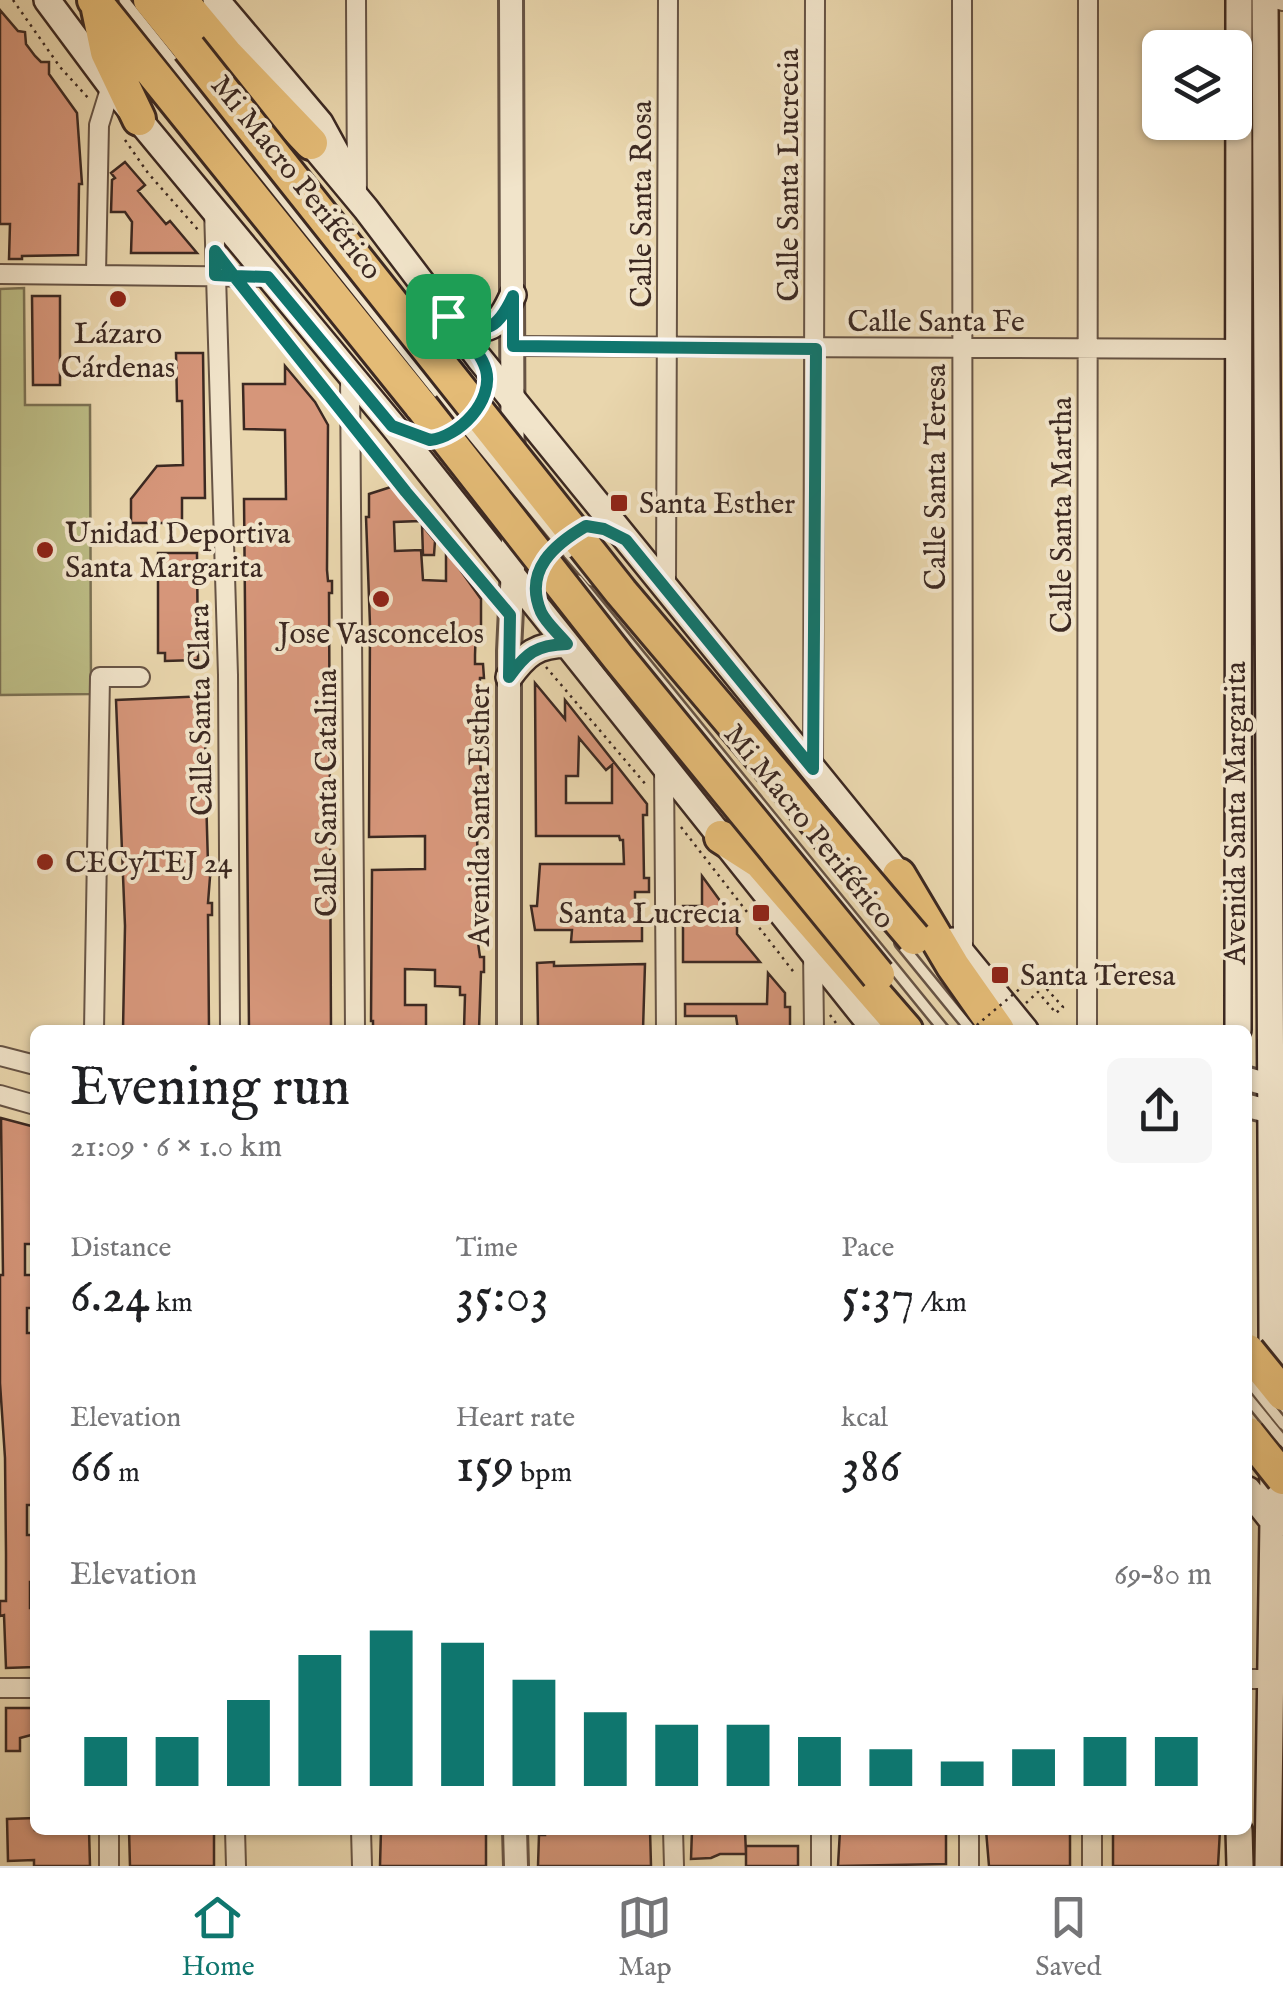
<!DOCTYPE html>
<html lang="en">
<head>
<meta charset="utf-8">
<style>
  :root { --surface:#fff; --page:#f6f6f6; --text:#202124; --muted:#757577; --line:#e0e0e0; --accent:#0f766e }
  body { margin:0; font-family:"IM FELL English",serif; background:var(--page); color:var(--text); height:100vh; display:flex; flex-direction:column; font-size:38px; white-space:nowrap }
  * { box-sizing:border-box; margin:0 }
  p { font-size:32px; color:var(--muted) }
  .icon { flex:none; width:55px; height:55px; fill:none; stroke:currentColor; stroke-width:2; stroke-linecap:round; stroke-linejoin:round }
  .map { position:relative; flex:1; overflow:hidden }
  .sheet { position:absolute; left:30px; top:1025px; width:1222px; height:810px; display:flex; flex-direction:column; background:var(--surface); border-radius:15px; box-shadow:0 2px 8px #0004 }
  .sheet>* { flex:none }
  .tools { position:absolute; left:1142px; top:30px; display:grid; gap:20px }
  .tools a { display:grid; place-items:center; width:110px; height:110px; border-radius:15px; background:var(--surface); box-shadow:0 2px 8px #0004; font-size:50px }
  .pin { position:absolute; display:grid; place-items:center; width:85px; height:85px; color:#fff; margin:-42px; border-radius:20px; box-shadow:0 5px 15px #0006 }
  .round { display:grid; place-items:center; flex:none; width:105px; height:105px; border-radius:15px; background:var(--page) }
  .overview { display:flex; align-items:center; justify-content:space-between; height:170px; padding:0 40px }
  h1 { font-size:55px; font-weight:600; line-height:75px }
  .metrics { display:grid; grid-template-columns:repeat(3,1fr); gap:15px; height:170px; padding:10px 40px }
  .metrics div { display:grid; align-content:center }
  .metrics b { font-size:50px; font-weight:600 }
  .metrics small { font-size:28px; font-weight:400 }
  .metrics p { font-size:28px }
  .chart { height:280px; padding:20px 40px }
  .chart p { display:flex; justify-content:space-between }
  .chart svg { width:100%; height:180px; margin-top:10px; stroke:var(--accent); stroke-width:6 }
  .menu { display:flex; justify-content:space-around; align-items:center; height:140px; border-top:2px solid var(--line); background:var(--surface); font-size:28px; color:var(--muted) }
  .menu a { display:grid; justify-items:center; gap:5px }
  .menu .current { color:var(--accent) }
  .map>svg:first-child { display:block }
</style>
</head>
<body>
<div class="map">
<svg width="1283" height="1866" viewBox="0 0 1283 1866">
  <rect width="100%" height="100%" fill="#e9d6ad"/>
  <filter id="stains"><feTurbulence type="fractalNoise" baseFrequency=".002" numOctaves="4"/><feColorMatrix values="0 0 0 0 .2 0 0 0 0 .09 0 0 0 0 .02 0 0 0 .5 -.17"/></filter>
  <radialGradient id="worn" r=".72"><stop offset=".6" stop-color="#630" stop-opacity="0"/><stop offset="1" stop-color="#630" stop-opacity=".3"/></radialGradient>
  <!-- green -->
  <path fill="#bcbc85" stroke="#7c7254" stroke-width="2.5" d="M 24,288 L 25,405 L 90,405 L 91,694 L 0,695 L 0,289 Z"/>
  <!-- building -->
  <path fill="#d6967a" stroke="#3c2922" stroke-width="2.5" fill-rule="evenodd" d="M 0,10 L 18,31 L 25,32 L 26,44 L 35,56 L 41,62 L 49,62 L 49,74 L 77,113 L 82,184 L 79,184 L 78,255 L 22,256 L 22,259 L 9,259 L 10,224 L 0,224 Z
    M 125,162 L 145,185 L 138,191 L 166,224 L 170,221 L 197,253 L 131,253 L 132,222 L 125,212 L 111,212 L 112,180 L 115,178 L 111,173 Z
    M 32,296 L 60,296 L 60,385 L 33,385 Z
    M 176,353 L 203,353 L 205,498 L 182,498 L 182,523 L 131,523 L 131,499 L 157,466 L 183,465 L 182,401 L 177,401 Z
    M 285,366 L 315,402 L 328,425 L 327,570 L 328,581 L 332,581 L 332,593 L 329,593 L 331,1030 L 249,1030 L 244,499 L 286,499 L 285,430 L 244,429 L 243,384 L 285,384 Z
    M 394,486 L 419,521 L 394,522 L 395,551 L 421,550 L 423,580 L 446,581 L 446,550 L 481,599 L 481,627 L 476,627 L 475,655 L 475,664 L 483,664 L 484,678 L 480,678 L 478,721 L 483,812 L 477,812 L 478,943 L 480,957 L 484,957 L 484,972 L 481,972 L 479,1030 L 464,1030 L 465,995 L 460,995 L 460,987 L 435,986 L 435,970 L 405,969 L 405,1005 L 426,1005 L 426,1030 L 373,1030 L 373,1021 L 371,1021 L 372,870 L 425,869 L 425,836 L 369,837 L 370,625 L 366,517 L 369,517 L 369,494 Z
    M 422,525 L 435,541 L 434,555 L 423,555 Z
    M 158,553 L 197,553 L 198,660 L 165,661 L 165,653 L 158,653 Z
    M 535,683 L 565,719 L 565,700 L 647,804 L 647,815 L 643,815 L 644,878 L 649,878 L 649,892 L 635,892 L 635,921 L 642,921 L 642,941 L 571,942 L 572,930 L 535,930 L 531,906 L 537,906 L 540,864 L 624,864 L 623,840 L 620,840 L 619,836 L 536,836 ZM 579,738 L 606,770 L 612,765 L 612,803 L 566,803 L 566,776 L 578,776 Z
    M 207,696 L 205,760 L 208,864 L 211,864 L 208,903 L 212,903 L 212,915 L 208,915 L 209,1030 L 123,1030 L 125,926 L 116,700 Z
    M 702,876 L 737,924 L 737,934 L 760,962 L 683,962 L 683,906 L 702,906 Z
    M 554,962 L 554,966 L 645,964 L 643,1030 L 538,1030 L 537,963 Z
    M 768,973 L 785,993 L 785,1007 L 790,1007 L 790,1029 L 738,1030 L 736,1016 L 685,1016 L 685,1004 L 767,1004 Z
    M 1,1118 L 35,1127 L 35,1244 L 25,1244 L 25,1275 L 35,1275 L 35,1308 L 27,1308 L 27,1333 L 35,1333 L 35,1485 L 32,1485 L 33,1505 L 27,1505 L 27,1535 L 34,1535 L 35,1578 L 35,1582 L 30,1582 L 30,1608 L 35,1608 L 35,1667 L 6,1668 L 4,1615 L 0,1616 L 0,1601 L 6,1601 L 6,1554 L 5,1458 L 0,1383 L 0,1275 L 3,1275 Z
    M 6,1708 L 35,1708 L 35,1734 L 20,1738 L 20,1751 L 6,1751 Z
    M 35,1818 L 35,1830 L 89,1830 L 90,1866 L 34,1866 L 34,1860 L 8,1861 L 7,1819 Z
    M 129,1830 L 214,1830 L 214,1866 L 130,1866 Z
    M 381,1830 L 486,1830 L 486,1866 L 380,1866 Z
    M 545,1830 L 650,1830 L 651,1866 L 538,1866 L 539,1835 L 545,1835 Z
    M 692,1830 L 745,1830 L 746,1854 L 720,1854 L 711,1858 L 691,1859 Z
    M 946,1830 L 946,1864 L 838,1866 L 840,1830 Z
    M 986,1830 L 1070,1830 L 1070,1866 L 989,1866 Z
    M 1113,1830 L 1220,1830 L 1218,1866 L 1113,1866 Z
    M 746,1846 L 798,1846 L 798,1866 L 746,1866 Z"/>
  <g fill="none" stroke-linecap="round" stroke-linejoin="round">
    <!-- service casing -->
    <g stroke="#675445" stroke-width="14">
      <path id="service" d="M 124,0 L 461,422
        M 568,553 L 592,581
        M 578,580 L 944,1030
        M 900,943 L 971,1030"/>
    </g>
    <!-- minor casing -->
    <g stroke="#675445" stroke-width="22">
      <path id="minor" d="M 356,0 L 357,197
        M 962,0 L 963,954
        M 1279,0 L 1283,1
        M 214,209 L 228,675 L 230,1030
        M 96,273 L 99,125 L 111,86
        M 0,274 L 269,277
        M 513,346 L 1239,349
        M 350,375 L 355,1030
        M 666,588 L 668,0
        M 664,766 L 666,1030
        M 813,769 L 815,0
        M 813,952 L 814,1030
        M 94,1030 L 100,677 L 140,677
        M 1087,1030 L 1088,0
        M 0,1056 L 35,1065
        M 0,1095 L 35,1105
        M 1248,1679 L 1270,1679
        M 0,1688 L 35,1688
        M 109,1830 L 109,1866
        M 235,1830 L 236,1866
        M 361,1830 L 362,1866
        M 673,1830 L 674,1866
        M 821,1830 L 821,1866
        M 969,1830 L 969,1866
        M 1092,1830 L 1092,1866"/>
    </g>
    <!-- tertiary casing -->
    <g stroke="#675445" stroke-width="28">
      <path id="tertiary" d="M 509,1030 L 509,651 L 513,567 L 511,0
        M 1248,1079 L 1283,1089
        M 1248,1106 L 1283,1115
        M 515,1830 L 516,1866"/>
    </g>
    <!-- secondary casing -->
    <g stroke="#3c2922" stroke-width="30">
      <path id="secondary" d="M 47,0 L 111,86 L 393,426 L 875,1030
        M 216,0 L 320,123 L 343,165
        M 1265,0 L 1273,1519 L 1268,1866
        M 311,143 L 366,209 L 479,358 L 909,887
        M 449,317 C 485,335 496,333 513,295
        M 509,677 C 526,654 536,645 567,644
        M 952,941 L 1025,1030
        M 1238,1030 L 1239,0
        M 1248,1490 L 1276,1525
        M 1239,1830 L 1240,1866"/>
    </g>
    <!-- motorway casing -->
    <g stroke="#3c2922" stroke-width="38">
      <path id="motorway" d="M 94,0 L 422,407
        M 150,0 L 189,48
        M 181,0 L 226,54 L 311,143
        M 98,9 L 107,52 L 139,119
        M 721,837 L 760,862 L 906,1030
        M 899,875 L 953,966 L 998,1030"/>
    </g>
    <!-- path -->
    <path stroke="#3c2922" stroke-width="2.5" stroke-dasharray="2.5 5" stroke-linecap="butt" d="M 13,0 L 60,67 L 90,100
      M 125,140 L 148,173 L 199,231
      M 250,296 L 333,398
      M 369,444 L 493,597
      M 546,667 L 647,786
      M 681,827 L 796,975
      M 1026,1003 L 1038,992 L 1056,1013 L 1063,1007 L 1035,976
      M 830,1015 L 841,1030
      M 1249,1189 L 1250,1266"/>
    <!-- service -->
    <use href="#service" stroke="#f1e4ca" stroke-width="9"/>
    <!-- minor -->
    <use href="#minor" stroke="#f1e4ca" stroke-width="18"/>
    <!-- tertiary -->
    <use href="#tertiary" stroke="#f1e4ca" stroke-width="22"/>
    <!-- secondary -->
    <use href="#secondary" stroke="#f1e4ca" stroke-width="25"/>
    <!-- motorway -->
    <use href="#motorway" stroke="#e4bb76" stroke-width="32"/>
    <!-- service-bridge casing -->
    <g stroke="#675445" stroke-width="14" stroke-linecap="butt">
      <path id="service-bridge" d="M 461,422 L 568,553
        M 1248,1380 L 1283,1424
        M 1248,1398 L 1283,1441"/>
    </g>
    <!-- motorway-bridge casing -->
    <g stroke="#3c2922" stroke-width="38" stroke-linecap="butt">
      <path id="motorway-bridge" d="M 189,48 L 621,592 L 914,938
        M 422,407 L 618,657 L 878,975
        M 1248,1351 L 1283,1394
        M 1248,1434 L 1283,1478"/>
    </g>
    <!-- path-bridge -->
    <path stroke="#3c2922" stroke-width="2.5" stroke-dasharray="2.5 5" stroke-linecap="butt" d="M 971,1030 L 1035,976"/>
    <!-- service-bridge -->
    <use href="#service-bridge" stroke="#f1e4ca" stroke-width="9"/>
    <!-- motorway-bridge -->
    <use href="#motorway-bridge" stroke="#e4bb76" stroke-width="32"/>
  </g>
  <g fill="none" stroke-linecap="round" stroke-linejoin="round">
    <!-- route casing -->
    <g stroke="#fff" stroke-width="20">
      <path id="route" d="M 448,316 C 459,331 481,351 486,370 C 494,401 459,437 430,440 L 392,426 L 268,277 L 234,276 L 215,251 L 215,275 L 234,276 L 406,492 L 510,615 L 509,677 C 526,653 536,645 567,644 C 559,634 546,623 541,612 C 523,570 555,544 586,526 L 604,529 L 626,540 L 813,769 L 816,349 L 513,346 L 513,296 C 495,334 484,335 448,316"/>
    </g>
    <!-- route -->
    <use href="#route" stroke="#0f766e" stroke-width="12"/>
  </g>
  <!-- markers -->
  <g fill="#8f2418" stroke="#f1e4ca" stroke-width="4">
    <circle cx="118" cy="299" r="10"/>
    <rect x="609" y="493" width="20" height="20" rx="5"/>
    <circle cx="45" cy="550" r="10"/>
    <circle cx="381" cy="599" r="10"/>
    <circle cx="45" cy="862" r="10"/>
    <rect x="751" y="903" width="20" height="20" rx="5"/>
    <rect x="990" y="965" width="20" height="20" rx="5"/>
  </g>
  <g text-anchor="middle" stroke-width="8" stroke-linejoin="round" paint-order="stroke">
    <!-- street labels -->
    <g font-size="30" fill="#3c2922" stroke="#f1e4ca">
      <text transform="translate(788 175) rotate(-90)" y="10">Calle Santa Lucrecia</text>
      <text transform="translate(297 177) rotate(51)" y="10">Mi Macro Periférico</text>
      <text transform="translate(641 204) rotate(-90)" y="10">Calle Santa Rosa</text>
      <text x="936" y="331">Calle Santa Fe</text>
      <text transform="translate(935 477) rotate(-90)" y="10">Calle Santa Teresa</text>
      <text transform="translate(1061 515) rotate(-90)" y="10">Calle Santa Martha</text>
      <text transform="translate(200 710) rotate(-91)" y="10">Calle Santa Clara</text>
      <text transform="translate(326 793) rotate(-90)" y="10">Calle Santa Catalina</text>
      <text transform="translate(1235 813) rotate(-90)" y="10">Avenida Santa Margarita</text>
      <text transform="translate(479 815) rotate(-90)" y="10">Avenida Santa Esther</text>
      <text transform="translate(810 826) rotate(51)" y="10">Mi Macro Periférico</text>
    </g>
    <!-- poi labels -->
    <g font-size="30" fill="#3c2922" stroke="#f1e4ca" text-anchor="start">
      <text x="118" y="343" text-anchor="middle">Lázaro<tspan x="118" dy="34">Cárdenas</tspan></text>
      <text x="639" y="513">Santa Esther</text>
      <text x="65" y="543">Unidad Deportiva<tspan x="65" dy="34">Santa Margarita</tspan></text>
      <text x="381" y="643" text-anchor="middle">Jose Vasconcelos</text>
      <text x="65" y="872">CECyTEJ 24</text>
      <text x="741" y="923" text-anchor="end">Santa Lucrecia</text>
      <text x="1020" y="985">Santa Teresa</text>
    </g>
  </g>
  <rect width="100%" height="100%" filter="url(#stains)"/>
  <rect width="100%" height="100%" fill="url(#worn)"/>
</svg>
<div class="tools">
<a><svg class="icon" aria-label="layers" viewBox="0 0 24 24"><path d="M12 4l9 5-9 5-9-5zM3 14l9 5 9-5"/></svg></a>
</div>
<div class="pin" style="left:448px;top:316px;background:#1e9e55"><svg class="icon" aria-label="arrive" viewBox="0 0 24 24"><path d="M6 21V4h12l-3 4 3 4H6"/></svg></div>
<section class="sheet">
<div class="overview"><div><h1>Evening run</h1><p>21:09 · 6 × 1.0 km</p></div><a class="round"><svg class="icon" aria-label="share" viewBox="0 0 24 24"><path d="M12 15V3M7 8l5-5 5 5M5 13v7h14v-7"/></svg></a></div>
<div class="metrics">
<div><p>Distance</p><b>6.24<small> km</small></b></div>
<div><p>Time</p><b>35:03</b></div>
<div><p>Pace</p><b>5:37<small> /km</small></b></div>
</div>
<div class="metrics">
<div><p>Elevation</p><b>66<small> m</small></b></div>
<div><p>Heart rate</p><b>159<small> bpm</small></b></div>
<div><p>kcal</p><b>386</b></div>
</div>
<div class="chart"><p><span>Elevation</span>69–80 m</p>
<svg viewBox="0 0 160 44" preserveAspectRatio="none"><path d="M5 44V32M15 44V32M25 44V23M35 44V12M45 44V6M55 44V9M65 44V18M75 44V26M85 44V29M95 44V29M105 44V32M115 44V35M125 44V38M135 44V35M145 44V32M155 44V32"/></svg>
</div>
</section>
</div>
<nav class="menu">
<a class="current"><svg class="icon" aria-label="home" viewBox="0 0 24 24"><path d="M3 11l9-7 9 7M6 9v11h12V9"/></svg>Home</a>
<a><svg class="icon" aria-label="map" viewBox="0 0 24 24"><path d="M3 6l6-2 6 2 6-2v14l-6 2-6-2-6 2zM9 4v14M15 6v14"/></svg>Map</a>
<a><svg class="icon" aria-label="saved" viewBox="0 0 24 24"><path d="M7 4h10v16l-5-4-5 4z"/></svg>Saved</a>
</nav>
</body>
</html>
